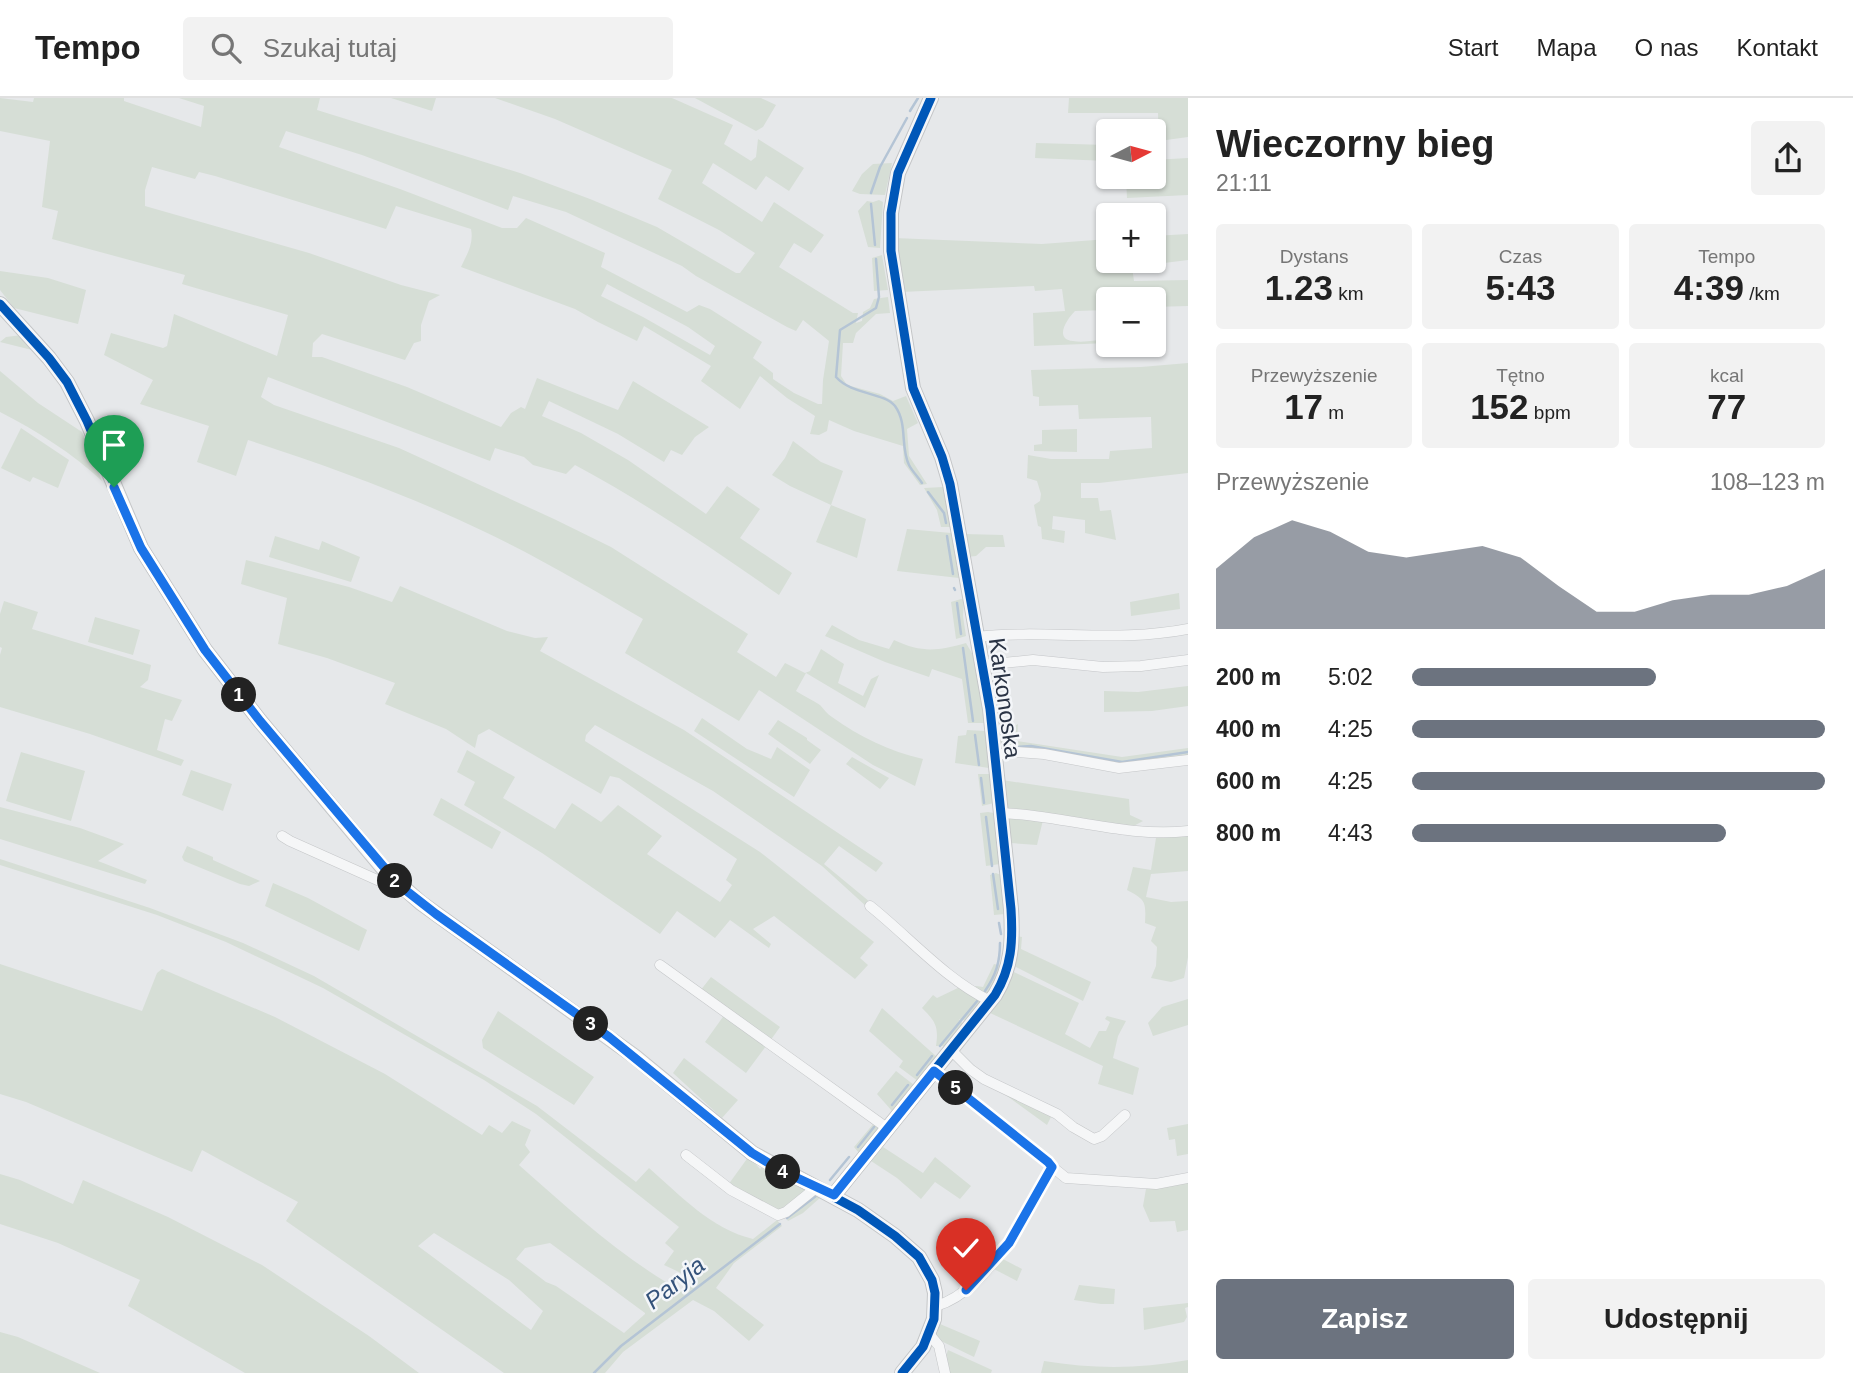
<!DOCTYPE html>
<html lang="pl">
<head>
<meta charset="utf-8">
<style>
  :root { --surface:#fff; --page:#f2f2f2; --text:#222; --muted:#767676; --line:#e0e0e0; --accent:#6c737f }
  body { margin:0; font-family:Arial,sans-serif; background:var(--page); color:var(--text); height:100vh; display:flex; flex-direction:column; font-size:26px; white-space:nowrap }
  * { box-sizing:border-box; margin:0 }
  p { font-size:23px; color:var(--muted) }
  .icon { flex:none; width:38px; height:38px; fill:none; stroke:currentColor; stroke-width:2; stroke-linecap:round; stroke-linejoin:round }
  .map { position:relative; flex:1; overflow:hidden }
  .sheet { display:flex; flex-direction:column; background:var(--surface); width:665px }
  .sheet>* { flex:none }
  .needle { width:46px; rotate:84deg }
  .controls { position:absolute; left:1096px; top:21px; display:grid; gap:14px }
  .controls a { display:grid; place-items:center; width:70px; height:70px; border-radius:7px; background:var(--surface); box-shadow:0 2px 5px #0004; font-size:35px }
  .pin { position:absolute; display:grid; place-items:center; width:60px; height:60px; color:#fff; margin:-72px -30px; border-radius:50% 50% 50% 0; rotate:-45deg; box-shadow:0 0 7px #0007 }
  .pin .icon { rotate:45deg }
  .km { position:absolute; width:35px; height:35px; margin:-18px; border-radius:50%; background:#222; color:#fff; font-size:19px; line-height:35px; text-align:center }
  .round { display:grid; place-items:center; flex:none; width:74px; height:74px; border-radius:7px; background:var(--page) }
  .headline { display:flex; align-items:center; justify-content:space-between; height:119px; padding:0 28px }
  h1 { font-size:38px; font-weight:700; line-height:52px }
  .metrics { display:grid; grid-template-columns:repeat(3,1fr); gap:10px; height:119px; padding:7px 28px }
  .metrics div { display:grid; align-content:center; border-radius:7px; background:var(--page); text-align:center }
  .metrics b { font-size:35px; font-weight:700 }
  .metrics small { font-size:19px; font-weight:400 }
  .metrics p { font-size:19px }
  .chart { height:196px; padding:14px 28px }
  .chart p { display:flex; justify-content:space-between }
  .chart svg { width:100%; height:126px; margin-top:7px; fill:var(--accent); opacity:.7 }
  .cta { display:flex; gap:14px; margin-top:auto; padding:14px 28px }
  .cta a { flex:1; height:80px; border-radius:7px; background:var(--accent); color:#fff; font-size:28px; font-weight:700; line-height:80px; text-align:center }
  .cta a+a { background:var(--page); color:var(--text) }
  ul { padding:0 28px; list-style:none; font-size:23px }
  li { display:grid; grid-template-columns:112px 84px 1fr; align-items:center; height:52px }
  li i { height:18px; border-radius:9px; background:var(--accent) }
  header { display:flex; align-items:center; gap:42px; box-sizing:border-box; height:98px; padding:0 35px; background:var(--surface); border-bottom:2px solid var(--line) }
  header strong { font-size:33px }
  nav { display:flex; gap:38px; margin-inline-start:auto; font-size:24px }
  .search { width:490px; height:63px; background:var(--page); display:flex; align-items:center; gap:18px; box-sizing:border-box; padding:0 24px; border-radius:7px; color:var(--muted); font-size:26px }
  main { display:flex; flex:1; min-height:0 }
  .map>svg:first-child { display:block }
</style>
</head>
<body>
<header>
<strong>Tempo</strong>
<div class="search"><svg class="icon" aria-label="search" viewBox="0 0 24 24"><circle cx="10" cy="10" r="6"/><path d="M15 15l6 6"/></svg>Szukaj tutaj</div>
<nav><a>Start</a><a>Mapa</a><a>O nas</a><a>Kontakt</a></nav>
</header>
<main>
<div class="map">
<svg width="1188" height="1275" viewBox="0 0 1188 1275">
  <rect width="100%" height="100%" fill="#e6e8ea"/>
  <!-- green -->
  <path fill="#d6ded6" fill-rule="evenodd" d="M 0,0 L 33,4 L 34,0 L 124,0 L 124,3 L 201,29 L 204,8 L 179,0 L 320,0 L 317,12 L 520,75 L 590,101 L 657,129 L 736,175 L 740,175 L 755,155 L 719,132 L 658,101 L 672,72 L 555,21 L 495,0 L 672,0 L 733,27 L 724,46 L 751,63 L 756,59 L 758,41 L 804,70 L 789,93 L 766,78 L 756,92 L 713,65 L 702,85 L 762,124 L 774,104 L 824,137 L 811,155 L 794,145 L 779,169 L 853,215 L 858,215 L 856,225 L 862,223 L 863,214 L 870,210 L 874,201 L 888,199 L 890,215 L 876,216 L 856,235 L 853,245 L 843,245 L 841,278 L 847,287 L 880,296 L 893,303 L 906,298 L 918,325 L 907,331 L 909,358 L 927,386 L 920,387 L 904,365 L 903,348 L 854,333 L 829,322 L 827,333 L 819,337 L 810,336 L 815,318 L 787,300 L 760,278 L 740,311 L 701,283 L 711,268 L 644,228 L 637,243 L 598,224 L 575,211 L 461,169 C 467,156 474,146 471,131 L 396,108 L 386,131 L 215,78 L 199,74 L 195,81 L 152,69 L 145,92 L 145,108 L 309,155 L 401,187 L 440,197 L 429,203 L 421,227 L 421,243 L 414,245 L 405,262 L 322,236 L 313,245 L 312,259 L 322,259 L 407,289 L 501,329 L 511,315 L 521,309 L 525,311 L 537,280 L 618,312 L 633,283 L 709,329 L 695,339 L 682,357 L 671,352 L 664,364 L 618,336 L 549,303 L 542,318 L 581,335 L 628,362 L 706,416 L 727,388 L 760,411 L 740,440 L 792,475 L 779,497 C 713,451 646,405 575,367 L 566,376 L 533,367 L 524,359 L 495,350 L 490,363 L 268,279 L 261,299 L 274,307 L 399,350 L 554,421 L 611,449 L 748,536 L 737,554 L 776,579 L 785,565 L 805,575 L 810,573 L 821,551 L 844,566 L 838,585 L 863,598 L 871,581 L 879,577 L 865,610 L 806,575 L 796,593 C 803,598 813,602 820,607 C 824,611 827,616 832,619 C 860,639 889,653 923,661 L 915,688 L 873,667 L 759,592 L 739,623 L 625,555 L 643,521 C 590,490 538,459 483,433 C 408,397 328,368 248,342 L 236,378 L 197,364 L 209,328 L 140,306 L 153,282 L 104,257 L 111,235 L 163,250 L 167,248 L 174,216 L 277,258 L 288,217 L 182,186 L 185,177 L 52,141 L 58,113 L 42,109 L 50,43 L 0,33 ZM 286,33 L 362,57 L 508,112 L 513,98 L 566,114 L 682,168 L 696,178 L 787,229 L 796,233 L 803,222 L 829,243 L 823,282 L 822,306 L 818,306 L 794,295 L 773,281 L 773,275 L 753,260 L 762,244 L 710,211 L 699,207 L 687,214 L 601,169 L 605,155 L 526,120 L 517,130 L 502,130 L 400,91 L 279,49 ZM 607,186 L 688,229 L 715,248 L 710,257 L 643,219 L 601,198 Z
    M 391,0 L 436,0 L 432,13 Z
    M 695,0 L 761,0 L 776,7 L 763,29 L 756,33 Z
    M 1069,0 L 1188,0 L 1188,39 L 1159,43 L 1158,15 L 1068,15 Z
    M 1036,45 L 1108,47 L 1108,63 L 1035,60 Z
    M 1188,60 L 1188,97 L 1127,100 L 1126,79 L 1153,79 L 1153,62 Z
    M 892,65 L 885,97 L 860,96 L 852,93 L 862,76 L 873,66 Z
    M 879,102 L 883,104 L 880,150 L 868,149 L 858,113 L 867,103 L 873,104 Z
    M 1188,136 L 1188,162 L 1132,169 L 1134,183 L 1188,182 L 1188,208 L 1153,209 L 1153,201 L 1108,201 L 1108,212 L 1075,213 C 1068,220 1053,241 1073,243 C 1083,245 1097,242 1108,241 L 1108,245 L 1034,248 L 1033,215 L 1065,213 L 1062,191 L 1035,193 L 1034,188 L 901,194 L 894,140 L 1042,146 L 1108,141 L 1108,163 L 1153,163 L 1153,138 Z
    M 882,157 L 888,192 L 874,193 L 872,160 Z
    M 0,173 L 48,180 L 86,192 L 78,226 L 14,210 L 0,192 Z
    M 22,237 L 34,249 L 32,252 L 0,244 L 6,239 Z
    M 1188,265 L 1188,375 L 1099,385 L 1081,385 L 1081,400 L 1098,400 L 1100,413 L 1111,412 L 1116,442 L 1085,435 L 1085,422 L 1053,418 L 1052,431 L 1065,433 L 1064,445 L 1042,441 L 1041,429 L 1038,428 L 1034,407 L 1040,403 L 1041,396 L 1037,383 L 1027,380 L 1028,357 L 1051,361 L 1109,361 L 1110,353 L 1152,350 L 1151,319 L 1079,321 L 1078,307 L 1039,308 L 1039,299 L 1033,298 L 1031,272 L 1141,269 Z
    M 0,273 L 38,305 L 82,334 L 102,383 C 72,355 37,333 0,314 Z
    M 21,330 L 69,362 L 58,390 L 33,379 L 30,384 L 1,370 Z
    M 1077,331 L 1077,354 L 1034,353 L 1034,347 L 1042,346 L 1042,332 Z
    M 793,343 L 821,364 L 843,373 L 831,407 L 866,421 L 857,460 L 816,444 L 831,407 L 790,388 L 772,377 L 785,360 Z
    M 943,389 L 951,429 L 941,429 L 937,412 L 924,390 Z
    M 907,431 L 951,435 L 959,480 L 897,473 Z
    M 964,436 L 1003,437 L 1005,449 L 986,449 L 976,458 L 967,459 Z
    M 275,438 L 319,452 L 322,443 L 360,459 L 351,484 L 269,459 Z
    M 246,462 L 349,489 L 392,504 L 400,488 L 507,533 L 535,540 L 548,539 L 540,553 L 684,632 L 883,765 L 876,774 L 839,748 L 824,766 L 870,804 L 867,809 L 822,768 L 713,693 L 595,627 L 586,637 L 585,643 L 760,754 L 874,844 L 860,860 L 868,867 L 855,881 L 774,818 L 753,831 L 771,846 L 769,850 L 730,822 L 715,840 L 677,813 L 660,836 L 542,755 L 464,707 L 475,684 L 457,674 L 467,652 L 515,679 L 503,700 L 555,731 L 572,705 L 601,724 L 618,707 L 662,738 L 647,756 L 720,804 L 732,787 L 726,782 L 737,761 L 619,680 L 610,678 L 601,696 L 489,631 L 478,637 L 475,650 L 446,631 L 385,606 L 395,585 L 327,560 L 278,546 L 287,500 L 241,486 Z
    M 1179,495 L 1180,511 L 1131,518 L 1130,504 Z
    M 961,501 L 964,502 L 963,518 L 966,538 L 956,541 L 951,504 Z
    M 4,503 L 38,514 L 32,531 L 151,567 L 148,582 L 140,589 L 182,602 L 172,623 L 165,621 L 157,652 L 184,662 L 181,668 L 90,636 L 0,609 L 0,557 L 2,550 L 0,549 L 0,516 Z
    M 95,519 L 140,532 L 133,557 L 88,544 Z
    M 832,527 L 859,542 L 889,551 L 894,542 C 922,555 937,553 966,545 L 973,557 L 985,625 L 968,625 L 962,581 L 932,571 L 929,579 L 885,564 L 825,538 Z
    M 1188,588 L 1188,608 L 1152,613 L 1104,614 L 1104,593 L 1138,594 Z
    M 702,620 L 747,651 L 771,661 L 777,649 L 810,672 L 794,699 L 694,633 Z
    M 778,622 L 807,640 L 807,642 L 821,652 L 810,666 L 768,636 Z
    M 1018,626 L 1017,643 L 1122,659 L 1188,650 L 1188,659 L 1122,668 L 1002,653 L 997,639 Z
    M 967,632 L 985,633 L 989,670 L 955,665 L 958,638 L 966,637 Z
    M 21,654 L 85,673 L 71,723 L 6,703 Z
    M 852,659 L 889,680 L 880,691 L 846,666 Z
    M 191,672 L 232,686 L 223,713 L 182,697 Z
    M 978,676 L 990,676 L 994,705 L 982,708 Z
    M 1002,682 L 1129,701 L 1130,717 L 1143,723 L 1128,731 L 1005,712 Z
    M 441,700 L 501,734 L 492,751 L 433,717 Z
    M 0,709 L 80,730 L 124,746 L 98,763 L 147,782 L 145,786 L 0,741 Z
    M 988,714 L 994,715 L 1000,766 L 986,768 L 980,715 Z
    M 1009,718 L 1043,722 L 1037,747 L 1010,745 L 1006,722 Z
    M 1188,738 L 1188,773 L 1151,776 L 1146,799 L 1171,804 L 1188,803 L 1188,859 L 1184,880 L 1171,884 L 1151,880 L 1156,868 L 1157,849 L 1151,843 L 1156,829 L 1145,825 C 1146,804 1146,802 1127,792 L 1133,769 L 1151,772 L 1156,740 Z
    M 187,748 L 213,759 L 213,762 L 260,783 L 249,788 L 240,786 L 184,763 L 182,759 Z
    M 0,761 L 150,810 L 243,845 L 314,878 L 537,1008 L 636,1084 L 649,1070 C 680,1097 711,1131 753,1141 L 777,1122 L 782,1128 L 734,1165 L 716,1190 L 764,1227 L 749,1243 L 714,1213 L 693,1202 L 623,1254 L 605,1275 L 504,1275 L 286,1123 L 298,1104 L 202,1052 L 192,1074 L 26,1004 L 0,996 L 0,866 L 142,913 L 157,875 L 162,871 L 275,919 L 385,976 L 482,1037 L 489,1027 L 502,1035 L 512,1023 L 531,1032 L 525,1047 L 530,1054 L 519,1067 C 571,1113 621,1159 681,1193 L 697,1185 L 696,1182 L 664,1167 L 674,1153 L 665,1145 L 679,1129 L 536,1016 L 484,982 L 323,890 L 226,844 L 157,817 L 0,767 ZM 434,1135 L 509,1182 L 543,1213 L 531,1232 L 418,1148 ZM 550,1145 L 645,1215 L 645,1216 L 624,1235 L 556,1188 L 546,1184 L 516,1161 L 525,1150 Z
    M 996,775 L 1001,777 L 1005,816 L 994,817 L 990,777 Z
    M 273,785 L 308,800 L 367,832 L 359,853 L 265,808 Z
    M 1016,838 L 1022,839 L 1021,851 L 1091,884 L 1083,903 L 1014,868 Z
    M 994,866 L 1002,868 L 986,898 L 972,891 L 976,888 L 983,889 Z
    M 1014,874 L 1079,905 L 1065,936 L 1090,950 L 1099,933 L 1106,933 L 1110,924 L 1105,921 L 1107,918 L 1126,923 L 1118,938 L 1113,960 L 1139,970 L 1133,997 L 1098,986 L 1103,968 L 988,914 L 1001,899 Z
    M 711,879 L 780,929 L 770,943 L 700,893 Z
    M 962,888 L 983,902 L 967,923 L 959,921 L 963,926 L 946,948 L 936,948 C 939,928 935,923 922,910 L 933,897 L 937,900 Z
    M 1188,901 L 1188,927 L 1153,938 L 1148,925 L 1162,909 Z
    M 882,910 L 937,959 L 918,983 L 899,969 L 903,963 L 869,933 Z
    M 498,913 L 594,979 L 574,1007 L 483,950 L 482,942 Z
    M 725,916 L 766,948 L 746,975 L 705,944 Z
    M 684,960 L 738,1002 L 722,1020 L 673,975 Z
    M 896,973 L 914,987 L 892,1013 L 877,996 Z
    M 1003,995 L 1052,1017 L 1047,1027 Z
    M 874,1025 L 879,1030 L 859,1055 L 854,1049 Z
    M 1188,1026 L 1188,1056 L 1177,1058 L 1175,1041 L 1169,1042 L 1167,1030 Z
    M 883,1049 L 923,1075 L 935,1059 L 971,1088 L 960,1101 L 935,1084 L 921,1101 L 897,1080 L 871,1063 Z
    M 749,1058 L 760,1071 L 762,1069 L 806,1089 C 802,1099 787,1111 776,1114 L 728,1087 Z
    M 0,1076 L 20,1082 L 73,1106 L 83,1082 L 168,1119 L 262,1167 L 369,1238 L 419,1275 L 245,1275 L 128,1208 L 140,1182 L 58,1145 L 0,1126 Z
    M 1188,1083 L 1188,1132 L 1177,1134 L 1175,1123 L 1150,1124 L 1143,1108 L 1146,1091 Z
    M 815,1095 L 821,1099 L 803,1115 L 788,1123 L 785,1119 Z
    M 1001,1160 L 1022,1171 L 1017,1183 L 992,1170 Z
    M 1079,1187 L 1115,1191 L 1114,1206 L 1101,1206 L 1074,1202 Z
    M 1188,1205 L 1188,1209 L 1185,1210 L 1187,1219 L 1184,1224 L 1144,1232 L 1143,1210 Z
    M 940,1226 L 980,1243 L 974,1259 L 939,1242 L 936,1239 Z
    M 0,1234 L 18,1239 L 100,1275 L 0,1275 Z
    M 948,1252 L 992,1272 L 991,1275 L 949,1275 L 946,1258 Z
    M 1188,1262 L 1188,1275 L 1041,1275 L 1044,1263 C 1093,1271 1139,1271 1188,1262 Z"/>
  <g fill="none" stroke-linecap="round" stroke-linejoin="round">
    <!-- stream -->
    <path stroke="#b4c4d5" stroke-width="2.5" d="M 910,13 L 918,0
      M 871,95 L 880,69 L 907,20
      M 871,106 L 875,147
      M 876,161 L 879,199 L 876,210 L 840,232 L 836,279 C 852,297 883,294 895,308 C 908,326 900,349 909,367 C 912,373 918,379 922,385
      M 928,394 L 944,415 L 946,425
      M 947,438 L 953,476
      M 954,490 L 955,492
      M 957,505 L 961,536
      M 963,550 L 973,623
      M 975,637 L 979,667
      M 1000,650 L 1031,648 L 1122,664 L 1188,654
      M 981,680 L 984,705
      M 986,719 L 992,768
      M 993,776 L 998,811
      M 999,825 L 1001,836
      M 985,893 C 996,877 1000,864 1000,845
      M 940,948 L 978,902
      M 917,977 L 932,958
      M 892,1007 L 908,987
      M 858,1049 L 874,1029
      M 830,1082 L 849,1059
      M 787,1120 L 816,1098
      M 594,1275 L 621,1248 L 780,1126"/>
    <!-- street casing -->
    <g stroke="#c4c6c8" stroke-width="11">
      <path id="street" d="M 977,539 C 1047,531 1118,545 1188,531
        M 982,567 L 1033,562 L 1103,569 L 1141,568 L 1188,562
        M 995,657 L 1017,654 L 1044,656 L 1119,670 L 1188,662
        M 1001,715 C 1064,717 1125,740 1188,733
        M 282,738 L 290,743 L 384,785 L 395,783
        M 870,808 C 909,839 945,881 990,903
        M 660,867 L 887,1030
        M 951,952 L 970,971 L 984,981 L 1057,1016 L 1073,1029 L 1094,1041 L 1102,1038 L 1125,1017
        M 934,973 L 1066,1080 L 1156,1086 L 1188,1080
        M 686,1057 L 731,1092 L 778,1117 L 786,1114 L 817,1089
        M 936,1208 C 967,1199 990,1169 1009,1145 L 1052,1069
        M 930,1237 L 939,1248 L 945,1275"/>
    </g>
    <!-- secondary casing -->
    <g stroke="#c4c6c8" stroke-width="16">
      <path id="secondary" d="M 0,206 L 49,260 L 67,284 L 87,323 L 141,450 L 205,552 L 260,623 L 388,776 L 421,805 L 634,958 L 752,1055 L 858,1112 L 895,1138 L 919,1159 L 932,1182 L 935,1195 L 934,1221 L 923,1249 L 902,1275
        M 834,1097 L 995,897 C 1012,869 1013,843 1011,811 L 990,611 L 950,386 L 942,359 L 913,290 L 891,153 L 891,115 L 898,75 L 931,0"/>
    </g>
    <!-- street -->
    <use href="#street" stroke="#f5f6f7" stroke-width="10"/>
    <!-- secondary -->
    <use href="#secondary" stroke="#f8f8f8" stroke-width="14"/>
    <!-- cycleway casing -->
    <g stroke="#f4f6f9" stroke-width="13">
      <path id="cycleway" d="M 0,206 L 49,260 L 67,284 L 87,323 L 141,450 L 205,552 L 260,623 L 388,776 L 421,805 L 634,958 L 752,1055 L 858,1112 L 895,1138 L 919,1159 L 932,1182 L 935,1195 L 934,1221 L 923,1249 L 902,1275
        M 834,1097 L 995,897 C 1012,869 1013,843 1011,811 L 990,611 L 950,386 L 942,359 L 913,290 L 891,153 L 891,115 L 898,75 L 931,0"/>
    </g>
    <!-- cycleway -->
    <use href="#cycleway" stroke="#0057b8" stroke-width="9"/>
  </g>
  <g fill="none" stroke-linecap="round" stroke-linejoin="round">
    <!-- route casing -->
    <g stroke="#fff" stroke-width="14">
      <path id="route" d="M 114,389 L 141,450 L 205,552 L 260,623 L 399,787 L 436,816 L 609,939 L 752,1055 L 780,1072 L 834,1097 L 934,973 L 1048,1064 L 1052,1069 L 1009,1145 L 966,1192"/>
    </g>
    <!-- route -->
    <use href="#route" stroke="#1a73e8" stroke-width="9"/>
  </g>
  <g text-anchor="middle" stroke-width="5" stroke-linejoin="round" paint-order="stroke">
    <!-- street labels -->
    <g font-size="23" fill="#2b3445" stroke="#f4f6f9">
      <text transform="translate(1005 600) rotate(82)" y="8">Karkonoska</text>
    </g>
    <!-- water labels -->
    <g font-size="24" font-style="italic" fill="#34527a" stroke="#f4f6f9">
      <text transform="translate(675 1185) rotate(-38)" y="8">Paryja</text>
    </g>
  </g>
</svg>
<div class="controls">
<a><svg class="needle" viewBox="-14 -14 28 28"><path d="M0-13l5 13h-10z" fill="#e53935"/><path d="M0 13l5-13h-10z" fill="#767676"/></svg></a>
<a>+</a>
<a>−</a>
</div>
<div class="pin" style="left:114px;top:389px;background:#1e9e55"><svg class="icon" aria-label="arrive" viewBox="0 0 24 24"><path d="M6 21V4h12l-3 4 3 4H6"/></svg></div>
<div class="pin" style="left:966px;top:1192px;background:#d93025"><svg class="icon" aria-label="check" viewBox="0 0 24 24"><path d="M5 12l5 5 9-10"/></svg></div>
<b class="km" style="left:239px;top:597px">1</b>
<b class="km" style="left:395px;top:783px">2</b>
<b class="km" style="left:591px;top:926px">3</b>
<b class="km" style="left:783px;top:1074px">4</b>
<b class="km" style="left:956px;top:990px">5</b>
</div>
<section class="sheet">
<div class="headline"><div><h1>Wieczorny bieg</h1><p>21:11</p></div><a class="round"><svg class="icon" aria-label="share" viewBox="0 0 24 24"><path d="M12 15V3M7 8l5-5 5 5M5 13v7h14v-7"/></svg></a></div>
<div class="metrics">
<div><p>Dystans</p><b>1.23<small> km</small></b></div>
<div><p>Czas</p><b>5:43</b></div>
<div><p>Tempo</p><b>4:39<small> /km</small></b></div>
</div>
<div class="metrics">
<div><p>Przewyższenie</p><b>17<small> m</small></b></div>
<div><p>Tętno</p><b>152<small> bpm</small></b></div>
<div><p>kcal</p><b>77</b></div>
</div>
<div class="chart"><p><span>Przewyższenie</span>108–123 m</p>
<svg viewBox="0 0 160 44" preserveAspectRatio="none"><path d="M0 44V23L10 12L20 6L30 10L40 17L50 19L60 17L70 15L80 19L90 29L100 38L110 38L120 34L130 32L140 32L150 29L160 23V44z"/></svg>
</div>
<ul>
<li><b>200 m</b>5:02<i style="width:59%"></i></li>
<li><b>400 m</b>4:25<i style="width:100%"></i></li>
<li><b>600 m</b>4:25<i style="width:100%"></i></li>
<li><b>800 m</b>4:43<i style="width:76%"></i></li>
</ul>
<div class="cta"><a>Zapisz</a><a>Udostępnij</a></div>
</section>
</main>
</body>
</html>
